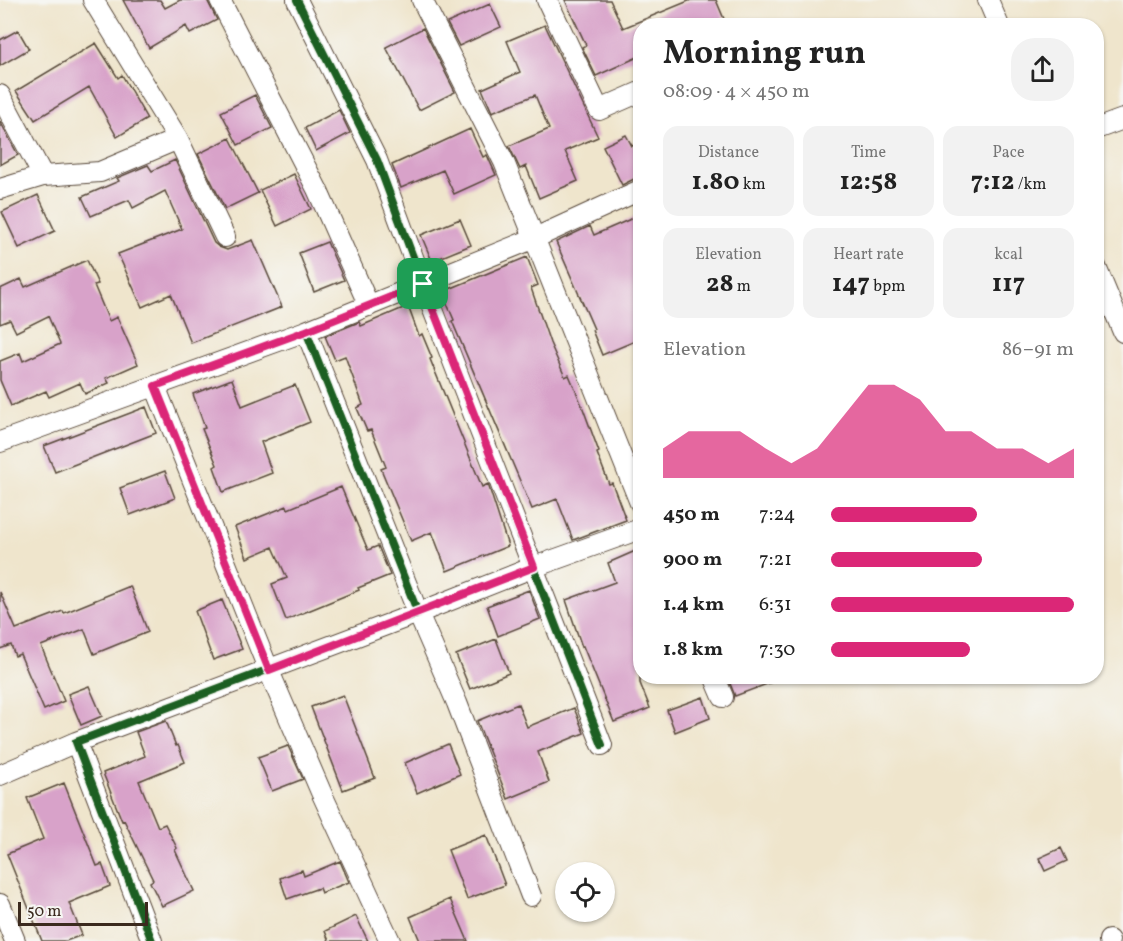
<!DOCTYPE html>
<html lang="en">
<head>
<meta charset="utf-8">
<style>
  :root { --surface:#fff; --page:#f2f2f2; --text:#222; --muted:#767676; --accent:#db2777 }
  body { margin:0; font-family:Vollkorn,serif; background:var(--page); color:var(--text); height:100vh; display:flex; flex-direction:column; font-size:22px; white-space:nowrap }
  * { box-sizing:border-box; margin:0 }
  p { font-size:20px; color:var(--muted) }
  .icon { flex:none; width:33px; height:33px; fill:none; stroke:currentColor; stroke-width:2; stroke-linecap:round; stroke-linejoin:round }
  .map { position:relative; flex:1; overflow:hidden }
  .drawer { position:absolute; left:633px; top:18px; width:471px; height:666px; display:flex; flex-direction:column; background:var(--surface); border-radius:24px; box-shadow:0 2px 4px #0004 }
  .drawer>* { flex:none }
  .buttons { position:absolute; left:555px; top:862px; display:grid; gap:12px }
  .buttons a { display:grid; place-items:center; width:60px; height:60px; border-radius:50%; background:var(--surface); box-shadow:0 2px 4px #0004; font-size:30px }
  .scale { position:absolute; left:18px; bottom:15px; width:130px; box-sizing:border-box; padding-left:6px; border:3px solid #3b2a1e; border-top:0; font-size:16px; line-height:21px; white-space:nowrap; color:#3b2a1e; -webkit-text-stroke:4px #f6f6f2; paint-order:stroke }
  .pin { position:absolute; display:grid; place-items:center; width:51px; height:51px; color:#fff; margin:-26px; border-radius:12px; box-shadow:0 3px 9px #0006 }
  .round { display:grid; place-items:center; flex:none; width:63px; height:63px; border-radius:24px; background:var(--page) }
  .headline { display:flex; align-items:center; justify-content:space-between; height:102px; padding:0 30px }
  h1 { font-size:33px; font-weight:700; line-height:45px }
  .metrics { display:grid; grid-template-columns:repeat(3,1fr); gap:9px; height:102px; padding:6px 30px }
  .metrics div { display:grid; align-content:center; border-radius:15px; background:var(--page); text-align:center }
  .metrics b { font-size:26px; font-weight:700 }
  .metrics small { font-size:16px; font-weight:400 }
  .metrics p { font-size:16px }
  .chart { height:168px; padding:12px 30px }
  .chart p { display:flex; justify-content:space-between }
  .chart svg { width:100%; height:108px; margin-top:6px; fill:var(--accent); opacity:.7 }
  ul { padding:0 30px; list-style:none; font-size:20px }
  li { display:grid; grid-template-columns:96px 72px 1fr; align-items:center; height:45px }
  li i { height:15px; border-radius:8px; background:var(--accent) }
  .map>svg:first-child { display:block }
</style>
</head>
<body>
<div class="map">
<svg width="1123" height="941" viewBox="0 0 1123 941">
  <rect width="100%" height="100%" fill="#f6f6f2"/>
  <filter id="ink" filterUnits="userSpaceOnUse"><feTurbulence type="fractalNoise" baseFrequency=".0167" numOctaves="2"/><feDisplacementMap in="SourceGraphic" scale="12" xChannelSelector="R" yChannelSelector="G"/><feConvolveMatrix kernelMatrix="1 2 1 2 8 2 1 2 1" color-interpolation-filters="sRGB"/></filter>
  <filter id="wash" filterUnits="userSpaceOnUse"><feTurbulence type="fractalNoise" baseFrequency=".008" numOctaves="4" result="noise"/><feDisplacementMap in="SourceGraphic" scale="24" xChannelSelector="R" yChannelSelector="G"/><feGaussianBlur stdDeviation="1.35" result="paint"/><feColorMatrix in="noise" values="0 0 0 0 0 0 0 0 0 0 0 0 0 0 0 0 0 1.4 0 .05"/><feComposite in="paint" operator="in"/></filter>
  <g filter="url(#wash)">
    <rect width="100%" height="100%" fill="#efe5cc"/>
    <g id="blocks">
      <!-- building -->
      <path fill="#d8a2c9" d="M 123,0 L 160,0 L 165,8 L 180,0 L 207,0 L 217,20 L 190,34 L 186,26 L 149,48 Z
        M 565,0 L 610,0 L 623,28 L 691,0 L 716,0 L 724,19 L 711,26 L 640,26 L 640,56 L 596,76 L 582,47 L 586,45 Z
        M 490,4 L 501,27 L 459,46 L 447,23 Z
        M 545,25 L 598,137 L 565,151 L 578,181 L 539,198 L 526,166 L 520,169 L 509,146 L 549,129 L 535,95 L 492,112 L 482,89 L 520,72 L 507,41 Z
        M 423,28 L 455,92 L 419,110 L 386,47 Z
        M 18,30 L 29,49 L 0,66 L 0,40 Z
        M 96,43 L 118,78 L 122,75 L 147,119 L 117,137 L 89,87 L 35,120 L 16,91 Z
        M 255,95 L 272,128 L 238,145 L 221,112 Z
        M 339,110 L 350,133 L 316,151 L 305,128 Z
        M 0,121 L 18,155 L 0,165 Z
        M 470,129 L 483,157 L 487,155 L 496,175 L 454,194 L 443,170 L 401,188 L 392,165 Z
        M 626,135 L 632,146 L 640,143 L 640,176 L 622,185 L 603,146 Z
        M 230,138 L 258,193 L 225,209 L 198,154 Z
        M 175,160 L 214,243 L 219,247 L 227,250 L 253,240 L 282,307 L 191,343 L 171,294 L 142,307 L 118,254 L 182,229 L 165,191 L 133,208 L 129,200 L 91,216 L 82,197 L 119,181 L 117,178 L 148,165 L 152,171 Z
        M 294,174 L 311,209 L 277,226 L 260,190 Z
        M 38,195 L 55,231 L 19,248 L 2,212 Z
        M 640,215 L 640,339 L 602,355 L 592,330 L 594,329 L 556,242 L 590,226 L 594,235 Z
        M 460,219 L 471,245 L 432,261 L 421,235 Z
        M 327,242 L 344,280 L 314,292 L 299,253 Z
        M 527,257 L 538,285 L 531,288 L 550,343 L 565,377 L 569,375 L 581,403 L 599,452 L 597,453 L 609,484 L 612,483 L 626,520 L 573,540 L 557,499 L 532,509 L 452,321 L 454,320 L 442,292 Z
        M 87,260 L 98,284 L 94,285 L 109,321 L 117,317 L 138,364 L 106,378 L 109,383 L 85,394 L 80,383 L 49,397 L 46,391 L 11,406 L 0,380 L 0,361 L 20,353 L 23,361 L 60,344 L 48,316 L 16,332 L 10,320 L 0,324 L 0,289 L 21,279 L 25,287 Z
        M 408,306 L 419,336 L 422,334 L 432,358 L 430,359 L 482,487 L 488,484 L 508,546 L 447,571 L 432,532 L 411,541 L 381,469 L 386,467 L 371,430 L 367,431 L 357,408 L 363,405 L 345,356 L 335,360 L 325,336 L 359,322 L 361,326 Z
        M 232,379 L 242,406 L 295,385 L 310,422 L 261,442 L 272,473 L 223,492 L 214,467 L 217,465 L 202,429 L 205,428 L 193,394 Z
        M 146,407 L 156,433 L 55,472 L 44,446 Z
        M 165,471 L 175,498 L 130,515 L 120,488 Z
        M 341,487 L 368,550 L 378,546 L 390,575 L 358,588 L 359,590 L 286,620 L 272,584 L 287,578 L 273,547 L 247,558 L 235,527 L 287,506 L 288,509 Z
        M 640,549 L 640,683 L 650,708 L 614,722 L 583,646 L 582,647 L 566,600 L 615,582 L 608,563 Z
        M 130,586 L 148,632 L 94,654 L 84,629 L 41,646 L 64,701 L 44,710 L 20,654 L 15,656 L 11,645 L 0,649 L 0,592 L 16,629 L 63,611 L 64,613 Z
        M 529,590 L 540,619 L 498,636 L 487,606 Z
        M 222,600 L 242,649 L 213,660 L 195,611 Z
        M 496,639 L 509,673 L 470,689 L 456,655 Z
        M 727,676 L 783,676 L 783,678 L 735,696 Z
        M 89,686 L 102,716 L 81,725 L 68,694 Z
        M 343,695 L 375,778 L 343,790 L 311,707 Z
        M 703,697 L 710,718 L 675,732 L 667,710 Z
        M 518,704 L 527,727 L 574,708 L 584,733 L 538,752 L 549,782 L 508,799 L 477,721 Z
        M 166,721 L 176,746 L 178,745 L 185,762 L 139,781 L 158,827 L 165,824 L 177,848 L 175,850 L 194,891 L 162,906 L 150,882 L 153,880 L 124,820 L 122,821 L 103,773 L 145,756 L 136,732 Z
        M 448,744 L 460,774 L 417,793 L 405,763 Z
        M 288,746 L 303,779 L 272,791 L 258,757 Z
        M 64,783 L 97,866 L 102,864 L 110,886 L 69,903 L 82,935 L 66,941 L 42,941 L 7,854 L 43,839 L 27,798 Z
        M 486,835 L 505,885 L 467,899 L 448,850 Z
        M 1061,848 L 1067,861 L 1045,871 L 1039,858 Z
        M 340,861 L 349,882 L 321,893 L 319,888 L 287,899 L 280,878 L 302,870 L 304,876 Z
        M 450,899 L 468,941 L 420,941 L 410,917 Z
        M 356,916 L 368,941 L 329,941 L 325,931 Z"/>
    </g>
  </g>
  <g filter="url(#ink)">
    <use href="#blocks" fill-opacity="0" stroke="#564638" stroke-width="1.5"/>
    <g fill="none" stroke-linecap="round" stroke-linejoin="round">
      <!-- street casing -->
      <g stroke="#564638" stroke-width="22">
        <path id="street" d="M 93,0 L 178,139 L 225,237
          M 220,0 L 317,189 L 369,306
          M 297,0 L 377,160 L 423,284 L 602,745
          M 422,0 L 504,162 L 640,503
          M 547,0 L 599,110 L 640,92
          M 988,0 L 999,26
          M 0,95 L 43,176 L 100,172 L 178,139
          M 1096,129 L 1123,119
          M 0,189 L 43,176
          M 1096,267 L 1123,332
          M 155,386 L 269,671 L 321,792 L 390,941
          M 0,442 L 306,331 L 535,238 L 640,190
          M 714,676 L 723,697
          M 0,775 L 76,742
          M 531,896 L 457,703 L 418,613 L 534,567 L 640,529
          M 0,904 L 15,941
          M 1109,940 L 1109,941
          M 152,941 L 76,742 L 418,613 L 306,331"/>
      </g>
      <!-- street -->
      <use href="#street" stroke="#fff" stroke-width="20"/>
      <!-- cycleway casing -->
      <g stroke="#f6f6f2" stroke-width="11">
        <path id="cycleway" d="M 297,0 L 377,160 L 423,284 L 602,745
          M 152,941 L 76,742 L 418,613 L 306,331"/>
      </g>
      <!-- cycleway -->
      <use href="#cycleway" stroke="#1b5e20" stroke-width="8"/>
    </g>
  </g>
  <g fill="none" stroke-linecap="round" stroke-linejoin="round" filter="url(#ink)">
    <!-- route casing -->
    <g stroke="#fff" stroke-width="12">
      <path id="route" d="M 423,284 L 534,567 L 269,670 L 155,386 L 306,331 Z"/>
    </g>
    <!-- route -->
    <use href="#route" stroke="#db2777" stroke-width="8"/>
  </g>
</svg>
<div class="buttons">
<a><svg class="icon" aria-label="locate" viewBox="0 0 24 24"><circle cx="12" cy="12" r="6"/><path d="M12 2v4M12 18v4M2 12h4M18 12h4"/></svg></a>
</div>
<div class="scale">50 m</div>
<div class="pin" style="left:423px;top:284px;background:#1e9e55"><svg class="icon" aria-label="arrive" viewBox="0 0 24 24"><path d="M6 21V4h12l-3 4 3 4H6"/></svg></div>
<section class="drawer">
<div class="headline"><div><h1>Morning run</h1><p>08:09 · 4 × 450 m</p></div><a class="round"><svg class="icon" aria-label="share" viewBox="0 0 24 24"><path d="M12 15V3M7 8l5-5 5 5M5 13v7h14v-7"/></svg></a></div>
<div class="metrics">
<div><p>Distance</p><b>1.80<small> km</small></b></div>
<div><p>Time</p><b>12:58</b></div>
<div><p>Pace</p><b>7:12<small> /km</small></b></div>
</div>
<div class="metrics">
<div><p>Elevation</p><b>28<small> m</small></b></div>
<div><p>Heart rate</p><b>147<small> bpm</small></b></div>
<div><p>kcal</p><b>117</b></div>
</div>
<div class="chart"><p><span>Elevation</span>86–91 m</p>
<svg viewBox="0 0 160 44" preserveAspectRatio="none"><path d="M0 44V32L10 25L20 25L30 25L40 32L50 38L60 32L70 19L80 6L90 6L100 12L110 25L120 25L130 32L140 32L150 38L160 32V44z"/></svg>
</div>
<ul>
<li><b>450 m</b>7:24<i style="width:60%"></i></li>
<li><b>900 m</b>7:21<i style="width:62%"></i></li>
<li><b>1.4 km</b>6:31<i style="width:100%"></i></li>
<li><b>1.8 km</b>7:30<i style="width:57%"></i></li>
</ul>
</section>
</div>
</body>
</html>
